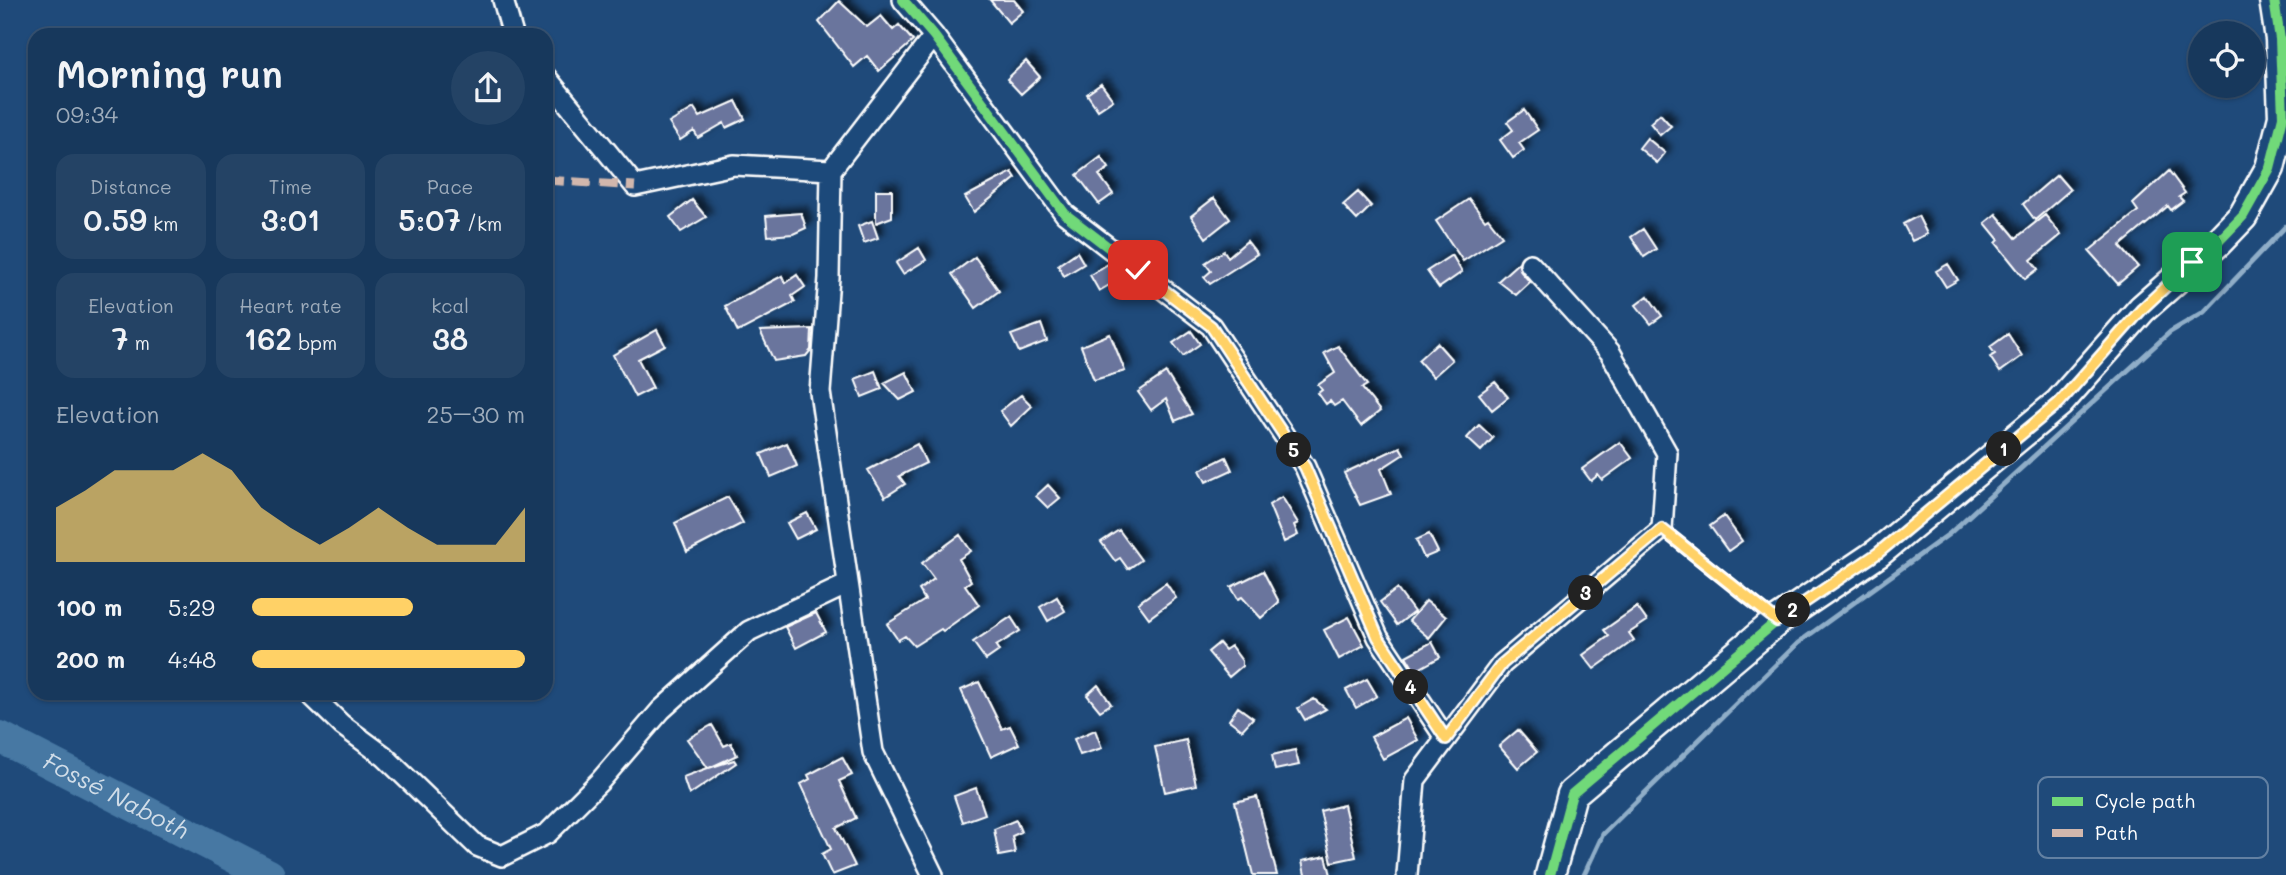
<!DOCTYPE html>
<html lang="en">
<head>
<meta charset="utf-8">
<style>
  :root { --surface:#17385c; --page:#244365; --text:#f1f3f6; --muted:#9eacbb; --line:#365272; --accent:#ffd166 }
  body { margin:0; font-family:Mali,sans-serif; background:var(--page); color:var(--text); height:100vh; display:flex; flex-direction:column; font-size:26px; white-space:nowrap }
  * { box-sizing:border-box; margin:0 }
  p { font-size:23px; color:var(--muted) }
  .icon { flex:none; width:38px; height:38px; fill:none; stroke:currentColor; stroke-width:2; stroke-linecap:round; stroke-linejoin:round }
  .map { position:relative; flex:1; overflow:hidden }
  .side { position:absolute; left:28px; top:28px; width:525px; height:672px; display:flex; flex-direction:column; background:var(--surface); border-radius:21px; box-shadow:0 2px 5px #0004,0 0 0 2px var(--line) }
  .side>* { flex:none }
  .buttons { position:absolute; left:2188px; top:21px; display:grid; gap:14px }
  .buttons a { display:grid; place-items:center; width:77px; height:77px; border-radius:50%; background:var(--surface); box-shadow:0 2px 5px #0004,0 0 0 2px var(--line); font-size:35px }
  .pin { position:absolute; display:grid; place-items:center; width:60px; height:60px; color:#fff; margin:-30px; border-radius:14px; box-shadow:0 4px 10px #0006 }
  .km { position:absolute; width:35px; height:35px; margin:-18px; border-radius:50%; background:#222; color:#fff; font-size:19px; line-height:35px; text-align:center }
  .round { display:grid; place-items:center; flex:none; width:74px; height:74px; border-radius:37px; background:var(--page) }
  .head { display:flex; align-items:center; justify-content:space-between; height:119px; padding:0 28px }
  h1 { font-size:38px; font-weight:600; line-height:52px }
  .figures { display:grid; grid-template-columns:repeat(3,1fr); gap:10px; height:119px; padding:7px 28px }
  .figures div { display:grid; align-content:center; border-radius:18px; background:var(--page); text-align:center }
  .figures b { font-size:30px; font-weight:600 }
  .figures small { font-size:19px; font-weight:400 }
  .figures p { font-size:19px }
  .chart { height:196px; padding:14px 28px }
  .chart p { display:flex; justify-content:space-between }
  .chart svg { width:100%; height:126px; margin-top:7px; fill:var(--accent); opacity:.7 }
  ul { padding:0 28px; list-style:none; font-size:23px }
  li { display:grid; grid-template-columns:112px 84px 1fr; align-items:center; height:52px }
  li i { height:18px; border-radius:9px; background:var(--accent) }
  .map>svg:first-child { display:block }
</style>
</head>
<body>
<div class="map">
<svg width="2286" height="875" viewBox="0 0 2286 875">
  <defs>
    <filter id="shadow"><feDropShadow dx="6" dy="-6" stdDeviation="3.5" flood-color="#0009"/></filter>
  </defs>
  <rect width="100%" height="100%" fill="#1f4a7a"/>
  <filter id="ink" filterUnits="userSpaceOnUse"><feTurbulence type="fractalNoise" baseFrequency=".0143" numOctaves="2"/><feDisplacementMap in="SourceGraphic" scale="14" xChannelSelector="R" yChannelSelector="G"/><feConvolveMatrix kernelMatrix="1 2 1 2 8 2 1 2 1" color-interpolation-filters="sRGB"/></filter>
  <g filter="url(#ink)">
    <g fill="none" stroke-linecap="round" stroke-linejoin="round">
      <!-- stream -->
      <path stroke="#90aec8" stroke-width="5" d="M 1584,875 L 1603,834 L 1798,643 L 1949,534 L 2170,332 L 2204,312 L 2286,226"/>
      <!-- river -->
      <path stroke="#4678a3" stroke-width="32" id="s1" d="M 0,737 L 269,875"/>
    </g>
    <!-- building -->
    <path fill="#6b749d" stroke="#fff" stroke-width="2" filter="url(#shadow)" d="M 990,0 L 1014,0 L 1023,11 L 1009,23 Z
      M 839,1 L 867,27 L 881,16 L 893,30 L 899,25 L 913,41 L 879,71 L 867,56 L 854,67 L 819,22 Z
      M 1026,61 L 1040,77 L 1021,94 L 1007,79 Z
      M 1101,84 L 1113,100 L 1098,110 L 1087,94 Z
      M 736,101 L 745,119 L 726,128 L 724,123 L 698,138 L 694,131 L 680,140 L 669,123 L 694,108 L 700,117 Z
      M 1524,110 L 1538,130 L 1519,143 L 1524,150 L 1513,158 L 1500,140 L 1513,130 L 1507,122 Z
      M 1660,114 L 1671,126 L 1660,135 L 1650,123 Z
      M 1647,138 L 1665,153 L 1657,163 L 1639,148 Z
      M 1101,157 L 1109,168 L 1099,175 L 1113,194 L 1099,204 L 1077,175 Z
      M 2169,171 L 2185,193 L 2179,197 L 2183,201 L 2171,210 L 2168,206 L 2120,246 L 2138,267 L 2118,284 L 2089,251 L 2138,211 L 2133,204 Z
      M 1012,172 L 1016,178 L 974,212 L 965,197 Z
      M 2057,175 L 2070,190 L 2035,220 L 2023,204 Z
      M 876,190 L 892,190 L 892,217 L 876,223 Z
      M 1358,192 L 1371,206 L 1357,220 L 1343,205 Z
      M 1214,198 L 1230,219 L 1206,238 L 1191,216 Z
      M 1469,199 L 1485,220 L 1488,218 L 1502,236 L 1463,261 L 1436,221 Z
      M 692,200 L 706,217 L 681,232 L 670,217 Z
      M 801,213 L 806,228 L 793,234 L 768,236 L 766,216 Z
      M 1996,214 L 2016,238 L 2045,215 L 2061,235 L 2031,260 L 2038,269 L 2025,279 L 1996,243 L 1999,240 L 1985,223 Z
      M 1918,216 L 1927,234 L 1912,241 L 1903,224 Z
      M 872,221 L 878,238 L 864,243 L 858,226 Z
      M 1643,229 L 1656,249 L 1644,257 L 1631,237 Z
      M 1247,241 L 1257,254 L 1210,284 L 1204,277 L 1211,271 L 1205,263 L 1224,251 L 1228,257 Z
      M 919,248 L 926,260 L 903,274 L 896,263 Z
      M 1077,252 L 1084,264 L 1064,276 L 1058,265 Z
      M 1452,255 L 1462,272 L 1439,288 L 1427,271 Z
      M 975,257 L 999,291 L 976,308 L 952,274 Z
      M 1518,263 L 1521,272 L 1530,282 L 1516,295 L 1498,281 Z
      M 1108,264 L 1118,280 L 1099,291 L 1090,275 Z
      M 1948,264 L 1958,280 L 1946,287 L 1936,271 Z
      M 797,275 L 805,287 L 792,296 L 795,302 L 738,332 L 725,306 L 782,276 L 785,283 Z
      M 1648,296 L 1662,316 L 1651,324 L 1636,305 Z
      M 1041,324 L 1047,341 L 1019,352 L 1011,335 Z
      M 812,329 L 811,350 L 806,356 L 774,361 L 760,331 Z
      M 657,330 L 665,345 L 638,359 L 653,388 L 635,397 L 613,355 Z
      M 1191,331 L 1200,344 L 1183,356 L 1173,343 Z
      M 1110,334 L 1125,371 L 1094,380 L 1081,346 Z
      M 2008,334 L 2022,356 L 2000,372 L 1990,357 L 1995,354 L 1990,347 Z
      M 1437,343 L 1452,360 L 1433,377 L 1418,360 Z
      M 1338,346 L 1367,385 L 1362,388 L 1380,411 L 1361,426 L 1342,401 L 1334,406 L 1330,401 L 1326,404 L 1318,393 L 1322,390 L 1318,385 L 1335,373 L 1324,353 Z
      M 875,371 L 882,389 L 862,397 L 855,379 Z
      M 906,372 L 916,392 L 900,400 L 884,383 Z
      M 1166,373 L 1192,414 L 1175,421 L 1166,399 L 1151,410 L 1138,392 Z
      M 1495,382 L 1508,397 L 1492,410 L 1479,394 Z
      M 1021,395 L 1032,406 L 1011,426 L 1000,411 Z
      M 1479,425 L 1493,438 L 1481,451 L 1467,438 Z
      M 1620,442 L 1632,458 L 1602,480 L 1598,475 L 1591,481 L 1582,469 Z
      M 787,443 L 797,466 L 771,477 L 761,454 Z
      M 917,444 L 926,463 L 899,476 L 905,484 L 885,497 L 868,470 Z
      M 1400,447 L 1404,454 L 1381,469 L 1391,494 L 1360,505 L 1344,473 Z
      M 1226,457 L 1232,470 L 1206,482 L 1200,470 Z
      M 1048,485 L 1060,498 L 1048,508 L 1036,496 Z
      M 728,497 L 743,523 L 687,552 L 675,523 Z
      M 1282,497 L 1298,523 L 1294,525 L 1298,535 L 1284,542 L 1269,505 Z
      M 807,513 L 816,529 L 796,539 L 787,523 Z
      M 1724,516 L 1742,541 L 1728,551 L 1710,526 Z
      M 1119,530 L 1141,560 L 1128,569 L 1120,558 L 1115,561 L 1101,542 Z
      M 1429,534 L 1438,552 L 1424,558 L 1416,540 Z
      M 960,535 L 971,551 L 959,559 L 971,581 L 965,585 L 979,605 L 943,631 L 941,629 L 914,646 L 905,636 L 898,640 L 887,624 L 925,600 L 919,590 L 934,579 L 922,563 Z
      M 1263,571 L 1279,602 L 1261,618 L 1242,597 L 1238,599 L 1231,587 Z
      M 1166,583 L 1176,598 L 1149,618 L 1138,603 Z
      M 1397,589 L 1414,612 L 1397,625 L 1380,602 Z
      M 1057,597 L 1065,611 L 1048,621 L 1040,607 Z
      M 1426,601 L 1446,617 L 1429,638 L 1409,621 Z
      M 1637,607 L 1647,621 L 1629,633 L 1634,640 L 1594,669 L 1583,655 L 1609,636 L 1604,630 Z
      M 816,613 L 826,632 L 796,648 L 785,627 Z
      M 1011,617 L 1020,631 L 996,646 L 999,651 L 986,660 L 973,642 Z
      M 1349,617 L 1364,645 L 1339,659 L 1324,630 Z
      M 1432,642 L 1440,657 L 1415,671 L 1406,656 Z
      M 1219,643 L 1225,650 L 1231,646 L 1242,661 L 1242,666 L 1229,677 L 1208,652 Z
      M 1367,679 L 1377,696 L 1356,708 L 1346,690 Z
      M 979,682 L 1002,729 L 1010,726 L 1019,744 L 991,757 L 961,690 Z
      M 1098,685 L 1111,704 L 1100,711 L 1087,695 Z
      M 1314,699 L 1326,709 L 1305,720 L 1298,708 Z
      M 1238,707 L 1253,718 L 1242,730 L 1229,720 Z
      M 1406,718 L 1418,740 L 1383,759 L 1371,737 Z
      M 712,725 L 724,746 L 731,743 L 737,755 L 709,768 L 734,760 L 736,763 L 689,795 L 683,777 L 708,768 L 687,739 Z
      M 1095,730 L 1102,748 L 1080,755 L 1074,739 Z
      M 1518,730 L 1537,752 L 1518,768 L 1499,746 Z
      M 1186,740 L 1196,785 L 1165,792 L 1155,747 Z
      M 1295,750 L 1299,765 L 1275,770 L 1272,755 Z
      M 842,757 L 852,775 L 839,781 L 856,818 L 836,828 L 855,866 L 832,875 L 822,854 L 831,849 L 801,784 L 810,779 L 808,775 Z
      M 976,788 L 985,814 L 963,822 L 954,796 Z
      M 1257,797 L 1277,875 L 1253,875 L 1235,802 Z
      M 1344,805 L 1356,857 L 1332,862 L 1320,811 Z
      M 1016,820 L 1021,832 L 1012,836 L 1015,853 L 999,856 L 994,829 Z
      M 1326,856 L 1331,875 L 1305,875 L 1302,861 Z"/>
    <g fill="none" stroke-linecap="round" stroke-linejoin="round">
      <!-- lane casing -->
      <g stroke="#fff" stroke-width="15">
        <path id="lane" d="M 1662,529 L 1774,619"/>
      </g>
      <!-- street casing -->
      <g stroke="#fff" stroke-width="24">
        <path id="street" d="M 503,0 L 513,35
          M 903,0 L 934,36 L 1065,214 L 1211,326 L 1305,467 L 1378,637 L 1446,739
          M 546,77 L 635,186 L 734,165 L 831,170
          M 309,693 L 342,725 L 384,756 L 477,846 L 502,856 L 548,833 L 601,780 L 661,710 L 749,631 L 848,584
          M 933,875 L 873,752 L 820,392 L 829,278 L 831,170 L 934,36
          M 1407,875 L 1415,780 L 1502,664 L 1662,529 L 1667,453 L 1610,352 L 1530,264"/>
      </g>
      <!-- secondary casing -->
      <g stroke="#fff" stroke-width="33">
        <path id="secondary" d="M 1550,875 L 1572,794 L 1777,621 L 1878,553 L 2059,403 L 2142,309 L 2218,242 L 2243,216 L 2270,168 L 2283,117 L 2280,39 L 2274,0"/>
      </g>
      <!-- lane -->
      <use href="#lane" stroke="#1f4a7a" stroke-width="10"/>
      <!-- street -->
      <use href="#street" stroke="#1f4a7a" stroke-width="19"/>
      <!-- secondary -->
      <use href="#secondary" stroke="#1f4a7a" stroke-width="28"/>
      <!-- quiet -->
      <path stroke="#d1b7ad" stroke-width="9" stroke-dasharray="18 9" stroke-linecap="butt" d="M 546,180 L 635,186"/>
      <!-- cycleway casing -->
      <g stroke="#1f4a7a" stroke-width="15">
        <path id="cycleway" d="M 903,0 L 934,36 L 1065,214 L 1211,326 L 1305,467 L 1378,637 L 1446,739
          M 1550,875 L 1572,794 L 1777,621 L 1878,553 L 2059,403 L 2142,309 L 2218,242 L 2243,216 L 2270,168 L 2283,117 L 2280,39 L 2274,0"/>
      </g>
      <!-- cycleway -->
      <use href="#cycleway" stroke="#71d979" stroke-width="10"/>
    </g>
  </g>
  <g fill="none" stroke-linecap="round" stroke-linejoin="round" filter="url(#ink)">
    <!-- route casing -->
    <g stroke="#fff" stroke-width="14">
      <path id="route" d="M 1138,270 L 1211,326 L 1305,467 L 1378,637 L 1446,739 L 1502,664 L 1662,529 L 1777,621 L 1878,553 L 2059,403 L 2142,309 L 2192,262"/>
    </g>
    <!-- route -->
    <use href="#route" stroke="#ffd166" stroke-width="9"/>
  </g>
  <g text-anchor="middle" stroke-width="7" stroke-linejoin="round" paint-order="stroke">
    <!-- water labels -->
    <g font-size="24" font-style="italic" fill="#d1dde8" stroke="#1f4a7a">
      <text dy="8" stroke="none"><textPath href="#s1" startOffset="130">Fossé Naboth</textPath></text>
    </g>
  </g>
  <!-- legend -->
  <rect x="2038" y="777" width="230" height="81" rx="10" fill="#1f4a7a" stroke="#6280a2" stroke-width="2"/>
  <rect x="2052" y="797" width="31" height="9" fill="#71d979"/>
  <rect x="2052" y="829" width="31" height="8" fill="#d1b7ad"/>
  <g font-size="19" fill="#fff">
    <text x="2095" y="808">Cycle path</text>
    <text x="2095" y="840">Path</text>
  </g>
</svg>
<div class="buttons">
<a><svg class="icon" aria-label="locate" viewBox="0 0 24 24"><circle cx="12" cy="12" r="6"/><path d="M12 2v4M12 18v4M2 12h4M18 12h4"/></svg></a>
</div>
<div class="pin" style="left:2192px;top:262px;background:#1e9e55"><svg class="icon" aria-label="arrive" viewBox="0 0 24 24"><path d="M6 21V4h12l-3 4 3 4H6"/></svg></div>
<div class="pin" style="left:1138px;top:270px;background:#d93025"><svg class="icon" aria-label="check" viewBox="0 0 24 24"><path d="M5 12l5 5 9-10"/></svg></div>
<b class="km" style="left:2004px;top:449px">1</b>
<b class="km" style="left:1793px;top:610px">2</b>
<b class="km" style="left:1586px;top:593px">3</b>
<b class="km" style="left:1411px;top:687px">4</b>
<b class="km" style="left:1294px;top:450px">5</b>
<section class="side">
<div class="head"><div><h1>Morning run</h1><p>09:34</p></div><a class="round"><svg class="icon" aria-label="share" viewBox="0 0 24 24"><path d="M12 15V3M7 8l5-5 5 5M5 13v7h14v-7"/></svg></a></div>
<div class="figures">
<div><p>Distance</p><b>0.59<small> km</small></b></div>
<div><p>Time</p><b>3:01</b></div>
<div><p>Pace</p><b>5:07<small> /km</small></b></div>
</div>
<div class="figures">
<div><p>Elevation</p><b>7<small> m</small></b></div>
<div><p>Heart rate</p><b>162<small> bpm</small></b></div>
<div><p>kcal</p><b>38</b></div>
</div>
<div class="chart"><p><span>Elevation</span>25–30 m</p>
<svg viewBox="0 0 160 44" preserveAspectRatio="none"><path d="M0 44V25L10 19L20 12L30 12L40 12L50 6L60 12L70 25L80 32L90 38L100 32L110 25L120 32L130 38L140 38L150 38L160 25V44z"/></svg>
</div>
<ul>
<li><b>100 m</b>5:29<i style="width:59%"></i></li>
<li><b>200 m</b>4:48<i style="width:100%"></i></li>
</ul>
</section>
</div>
</body>
</html>
